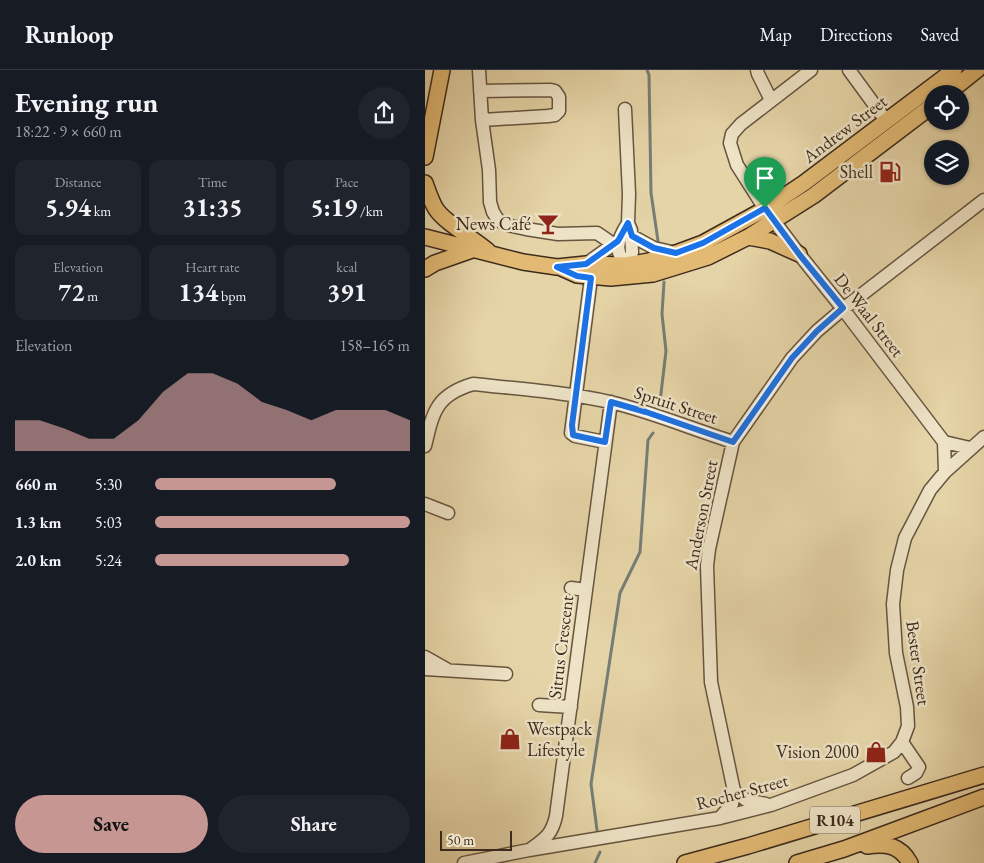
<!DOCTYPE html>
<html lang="en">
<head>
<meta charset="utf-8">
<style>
  :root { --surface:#171b24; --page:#20242c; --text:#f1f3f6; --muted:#9ea1a6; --line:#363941; --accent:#c59692 }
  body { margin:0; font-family:"EB Garamond",serif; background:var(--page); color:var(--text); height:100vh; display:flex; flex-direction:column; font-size:19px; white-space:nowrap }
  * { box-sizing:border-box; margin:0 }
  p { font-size:16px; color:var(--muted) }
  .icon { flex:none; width:28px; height:28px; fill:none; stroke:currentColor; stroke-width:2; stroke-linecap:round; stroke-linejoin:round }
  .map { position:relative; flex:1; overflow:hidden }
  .sheet { display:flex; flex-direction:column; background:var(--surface); width:425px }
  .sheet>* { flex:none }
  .tools { position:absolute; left:499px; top:15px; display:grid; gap:10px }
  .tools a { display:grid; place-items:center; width:45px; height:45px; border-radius:50%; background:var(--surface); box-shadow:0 1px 4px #0004; font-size:25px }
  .scale { position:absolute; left:15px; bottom:12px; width:72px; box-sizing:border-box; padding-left:5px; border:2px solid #3c2b1e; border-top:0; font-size:14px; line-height:18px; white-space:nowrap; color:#3c2b1e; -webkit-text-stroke:4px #eee3c6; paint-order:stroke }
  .pin { position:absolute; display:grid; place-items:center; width:42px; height:42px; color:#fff; margin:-51px -21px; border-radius:50% 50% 50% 0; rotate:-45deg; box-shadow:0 0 5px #0007 }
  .pin .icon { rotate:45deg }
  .round { display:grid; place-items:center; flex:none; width:52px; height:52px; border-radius:26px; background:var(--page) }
  .summary { display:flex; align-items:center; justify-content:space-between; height:85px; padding:0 15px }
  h1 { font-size:28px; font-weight:700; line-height:38px }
  .metrics { display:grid; grid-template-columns:repeat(3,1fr); gap:8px; height:85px; padding:5px 15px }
  .metrics div { display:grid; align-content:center; border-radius:12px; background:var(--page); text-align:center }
  .metrics b { font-size:25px; font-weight:700 }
  .metrics small { font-size:14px; font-weight:400 }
  .metrics p { font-size:14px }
  .chart { height:140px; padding:10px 15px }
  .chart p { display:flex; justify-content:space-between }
  .chart svg { width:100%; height:90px; margin-top:5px; fill:var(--accent); opacity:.7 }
  .action { display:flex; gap:10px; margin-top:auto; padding:10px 15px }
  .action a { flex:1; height:58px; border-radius:30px; background:var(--accent); color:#111; font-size:20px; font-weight:700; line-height:58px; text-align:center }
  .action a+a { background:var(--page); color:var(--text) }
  ul { padding:0 15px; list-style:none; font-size:16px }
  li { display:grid; grid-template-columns:80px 60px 1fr; align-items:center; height:38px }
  li i { height:12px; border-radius:6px; background:var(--accent) }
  header { display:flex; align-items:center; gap:30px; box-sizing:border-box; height:70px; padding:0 25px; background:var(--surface); border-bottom:1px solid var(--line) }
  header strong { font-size:24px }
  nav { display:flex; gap:28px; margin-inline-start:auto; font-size:18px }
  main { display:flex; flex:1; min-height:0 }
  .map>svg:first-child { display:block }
</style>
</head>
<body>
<header>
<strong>Runloop</strong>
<nav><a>Map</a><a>Directions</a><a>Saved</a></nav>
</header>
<main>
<section class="sheet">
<div class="summary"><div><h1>Evening run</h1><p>18:22 · 9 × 660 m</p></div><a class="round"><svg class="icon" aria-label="share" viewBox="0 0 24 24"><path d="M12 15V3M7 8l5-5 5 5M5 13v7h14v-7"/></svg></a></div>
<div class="metrics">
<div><p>Distance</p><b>5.94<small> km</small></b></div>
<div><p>Time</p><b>31:35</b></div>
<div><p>Pace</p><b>5:19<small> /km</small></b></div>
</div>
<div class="metrics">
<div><p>Elevation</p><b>72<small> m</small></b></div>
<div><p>Heart rate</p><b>134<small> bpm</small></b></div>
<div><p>kcal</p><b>391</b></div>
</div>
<div class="chart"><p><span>Elevation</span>158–165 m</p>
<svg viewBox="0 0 160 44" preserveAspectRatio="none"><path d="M0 44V29L10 29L20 33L30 38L40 38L50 29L60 15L70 6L80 6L90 11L100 20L110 24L120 29L130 24L140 24L150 24L160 29V44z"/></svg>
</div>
<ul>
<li><b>660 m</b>5:30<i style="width:71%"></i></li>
<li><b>1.3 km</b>5:03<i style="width:100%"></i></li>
<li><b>2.0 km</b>5:24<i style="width:76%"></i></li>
</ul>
<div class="action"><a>Save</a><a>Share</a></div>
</section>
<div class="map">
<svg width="559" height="793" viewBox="0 0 559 793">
  <rect width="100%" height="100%" fill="#e5d4a7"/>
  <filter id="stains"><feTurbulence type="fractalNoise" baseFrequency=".004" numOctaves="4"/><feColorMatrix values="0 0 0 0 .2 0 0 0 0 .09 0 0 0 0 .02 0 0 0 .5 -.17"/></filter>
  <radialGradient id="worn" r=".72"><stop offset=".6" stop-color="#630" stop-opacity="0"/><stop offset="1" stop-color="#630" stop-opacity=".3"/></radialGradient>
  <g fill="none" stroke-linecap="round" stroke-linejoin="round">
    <!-- stream -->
    <path stroke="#757e77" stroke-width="3" d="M 222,0 L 224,5 L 226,123 L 233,171
      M 235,332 L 241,281 L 237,244 L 239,212
      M 172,760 L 166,714 L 195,523 L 215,482 L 223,370 L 228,363
      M 170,793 L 175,782"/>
    <!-- minor casing -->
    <g stroke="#665540" stroke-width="15">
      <path id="minor" d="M 54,0 L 57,50 L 64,100 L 65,132 L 68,142 L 73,150 L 82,155 L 101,159 L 133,164 L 172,163 L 188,174
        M 332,0 L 333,4 L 346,30
        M 386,0 L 316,54 L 307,64 L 305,73 L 312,95 L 340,139 L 374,184 L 418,239 L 519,372 L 545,378
        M 424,0 L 462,52
        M 55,21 L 126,20 L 130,21 L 134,27 L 134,41 L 130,45 L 123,46 L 57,50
        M 203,153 C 192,170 187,184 206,198
        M 207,166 L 229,178 L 251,183
        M 161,194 L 193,171
        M 196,199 L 206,188 L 207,182 L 206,160 L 203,153 L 204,124 L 200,39
        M 166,208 L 146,363 L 150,366 L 180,372
        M 519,372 L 520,402
        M 0,376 C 8,342 11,325 48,314 C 94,319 140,322 185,332 C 227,342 267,359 308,372
        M 0,434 L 23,443
        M 146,518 L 161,520
        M 0,587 L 23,600
        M 0,599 L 81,604
        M 114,635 L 146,637
        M 477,672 L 494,697 L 491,703 L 483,708
        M 309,721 L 321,730 L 341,734
        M 295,748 L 307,734 L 309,721 L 286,612 L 282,496 L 284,479 L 308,372 L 367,288 L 392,261 L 418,239 L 559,130
        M 106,779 C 121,768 127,764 131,746 L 186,332
        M 39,793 L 104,780 L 295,748 L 346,735 L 428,705 L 469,682 L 477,672 L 483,656 L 482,637 L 471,583 L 468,534 L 472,500 L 480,468 L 505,420 L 520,402 L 559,367"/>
    </g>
    <!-- major casing -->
    <g stroke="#3c2b1e" stroke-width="18">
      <path id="major" d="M 522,24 L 552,0
        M 0,87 L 17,0
        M 0,113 C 3,121 6,131 11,139 C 20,153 48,168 63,181
        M 0,167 L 98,192 L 132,197 L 161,194 L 201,195 L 224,191 L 251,183 L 278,173 L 340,139 L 379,113 L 529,0
        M 323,167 L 345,171 L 374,184
        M 134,197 L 152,205 L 186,208 L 228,204 L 283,187 L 323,167 L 388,126 L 508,35
        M 0,199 L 10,193 L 50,179
        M 442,776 C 461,773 475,775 485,793
        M 260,793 L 323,776 L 559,705
        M 372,793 L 419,779 L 559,727"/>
    </g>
    <!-- minor -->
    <use href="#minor" stroke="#eee3c6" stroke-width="12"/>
    <!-- major -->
    <use href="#major" stroke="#e2ba74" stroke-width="15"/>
  </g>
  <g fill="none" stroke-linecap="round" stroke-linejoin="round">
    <!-- route casing -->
    <g stroke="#fff" stroke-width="10">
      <path id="route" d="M 340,138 L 374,184 L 418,238 L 392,261 L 367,288 L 308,372 L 221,342 L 186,332 L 180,372 L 148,365 L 147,355 L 166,208 L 152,206 L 132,197 L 161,194 L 193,171 L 203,153 L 207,166 L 229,178 L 251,183 L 278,173 Z"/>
    </g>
    <!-- route -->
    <use href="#route" stroke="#1a73e8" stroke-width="6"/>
  </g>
  <!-- icons -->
  <defs>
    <g id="fuel-bare" transform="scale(1.725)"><path d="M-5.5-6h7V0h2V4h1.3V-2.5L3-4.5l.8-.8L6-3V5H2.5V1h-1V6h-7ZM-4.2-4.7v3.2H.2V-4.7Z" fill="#8f2418" stroke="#eee3c6" stroke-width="2.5" paint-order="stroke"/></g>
    <g id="bar-bare" transform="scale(1.725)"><path d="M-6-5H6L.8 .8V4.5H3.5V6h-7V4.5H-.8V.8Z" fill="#8f2418" stroke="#eee3c6" stroke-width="2.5" paint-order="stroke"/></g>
    <g id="shop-bare" transform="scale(1.725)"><path d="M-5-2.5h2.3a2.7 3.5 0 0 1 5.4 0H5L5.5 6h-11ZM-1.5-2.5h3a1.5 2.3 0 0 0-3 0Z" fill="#8f2418" stroke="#eee3c6" stroke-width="2.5" paint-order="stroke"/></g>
  </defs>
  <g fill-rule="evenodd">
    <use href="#fuel-bare" x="465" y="102"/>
    <use href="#bar-bare" x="123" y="154"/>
    <use href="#shop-bare" x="85" y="669"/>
    <use href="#shop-bare" x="451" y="682"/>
  </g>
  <g text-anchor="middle" stroke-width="5" stroke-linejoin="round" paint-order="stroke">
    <!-- shield labels -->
    <rect fill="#eee3c6" stroke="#716250" stroke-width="1" x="385" y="736.5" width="50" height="27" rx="4"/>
    <g font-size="16" font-weight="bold" fill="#3c2b1e">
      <text x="410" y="756">R104</text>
    </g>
    <!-- street labels -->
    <g font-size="18" fill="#3c2b1e" stroke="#eee3c6">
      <text transform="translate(420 59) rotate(-37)" y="6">Andrew Street</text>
      <text transform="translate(444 245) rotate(52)" y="6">De Waal Street</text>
      <text transform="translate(251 335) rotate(18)" y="6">Spruit Street</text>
      <text transform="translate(276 445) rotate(-79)" y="6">Anderson Street</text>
      <text transform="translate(136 577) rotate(-83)" y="6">Sitrus Crescent</text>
      <text transform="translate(493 593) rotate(82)" y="6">Bester Street</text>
      <text transform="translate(317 722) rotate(-15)" y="6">Rocher Street</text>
    </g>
    <!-- poi labels -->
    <g font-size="18" fill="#3c2b1e" stroke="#eee3c6" text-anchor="end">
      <text x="448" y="108">Shell</text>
      <text x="106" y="160">News Café</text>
      <text x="102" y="665" text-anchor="start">Westpack<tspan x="102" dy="21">Lifestyle</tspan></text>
      <text x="434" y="688">Vision 2000</text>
    </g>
  </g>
  <rect width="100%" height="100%" filter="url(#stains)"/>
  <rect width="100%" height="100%" fill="url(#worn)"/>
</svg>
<div class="tools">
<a><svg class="icon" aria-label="locate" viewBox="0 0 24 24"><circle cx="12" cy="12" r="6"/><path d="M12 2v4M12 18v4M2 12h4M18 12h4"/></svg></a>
<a><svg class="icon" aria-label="layers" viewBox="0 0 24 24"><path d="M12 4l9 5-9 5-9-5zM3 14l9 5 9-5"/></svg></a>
</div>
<div class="scale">50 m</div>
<div class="pin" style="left:340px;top:138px;background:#1e9e55"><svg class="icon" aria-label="arrive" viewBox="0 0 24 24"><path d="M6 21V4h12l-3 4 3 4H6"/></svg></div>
</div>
</main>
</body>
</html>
